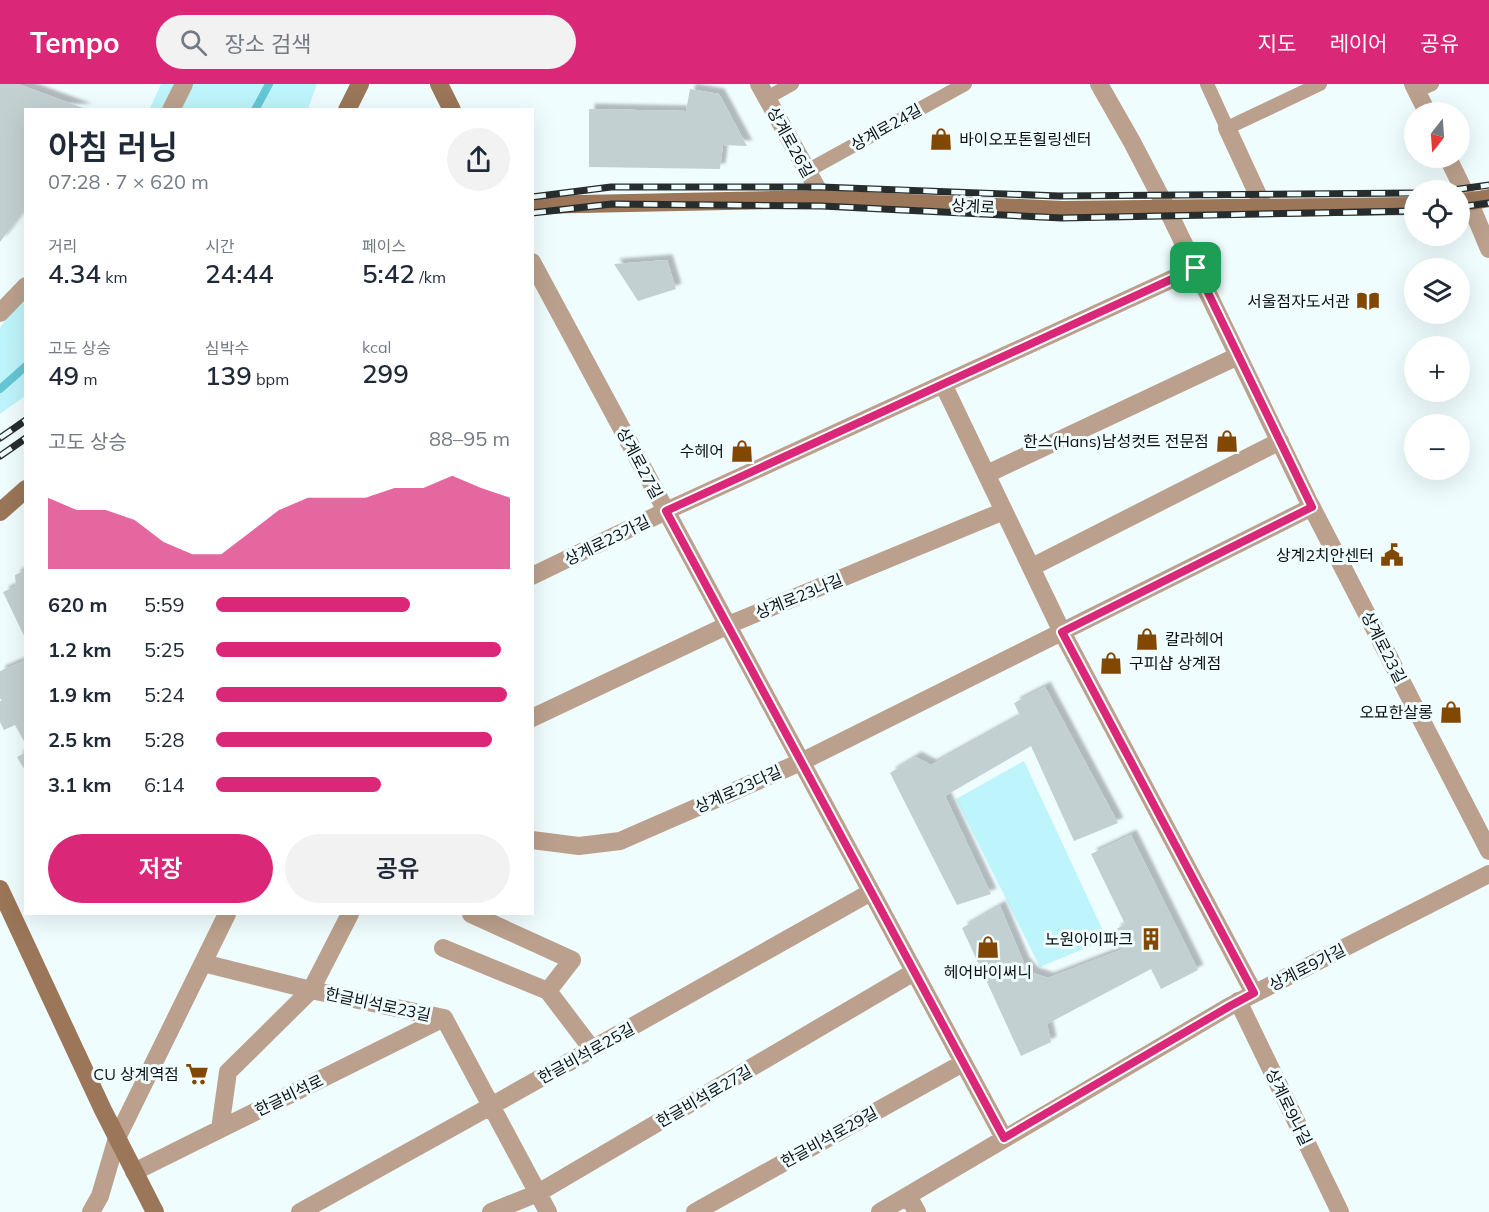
<!DOCTYPE html>
<html lang="ko">
<head>
<meta charset="utf-8">
<style>
  :root { --surface:#fff; --page:#f2f2f3; --text:#1f2937; --muted:#747a83; --accent:#db2777 }
  body { margin:0; font-family:Mulish,"Noto Sans KR",sans-serif; background:var(--page); color:var(--text); height:100vh; display:flex; flex-direction:column; font-size:22px; white-space:nowrap }
  * { box-sizing:border-box; margin:0 }
  p { font-size:20px; color:var(--muted) }
  .icon { flex:none; width:33px; height:33px; fill:none; stroke:currentColor; stroke-width:2; stroke-linecap:round; stroke-linejoin:round }
  .map { position:relative; flex:1; overflow:hidden }
  .sheet { position:absolute; left:24px; top:24px; width:510px; height:807px; display:flex; flex-direction:column; background:var(--surface); border-radius:0px; box-shadow:0 6px 24px #0002 }
  .sheet>* { flex:none }
  .needle { width:39px; rotate:197deg }
  .buttons { position:absolute; left:1404px; top:18px; display:grid; gap:12px }
  .buttons a { display:grid; place-items:center; width:66px; height:66px; border-radius:50%; background:var(--surface); box-shadow:0 6px 24px #0002; font-size:30px }
  .pin { position:absolute; display:grid; place-items:center; width:51px; height:51px; color:#fff; margin:-26px; border-radius:12px; box-shadow:0 3px 9px #0006 }
  .round { display:grid; place-items:center; flex:none; width:63px; height:63px; border-radius:32px; background:var(--page) }
  .headline { display:flex; align-items:center; justify-content:space-between; height:102px; padding:0 24px }
  h1 { font-size:33px; font-weight:600; line-height:45px }
  .stats { display:grid; grid-template-columns:repeat(3,1fr); gap:9px; height:102px; padding:6px 24px }
  .stats div { display:grid; align-content:center }
  .stats b { font-size:26px; font-weight:600 }
  .stats small { font-size:16px; font-weight:400 }
  .stats p { font-size:16px }
  .chart { height:168px; padding:12px 24px }
  .chart p { display:flex; justify-content:space-between }
  .chart svg { width:100%; height:108px; margin-top:6px; fill:var(--accent); opacity:.7 }
  .cta { display:flex; gap:12px; margin-top:auto; padding:12px 24px }
  .cta a { flex:1; height:69px; border-radius:36px; background:var(--accent); color:#fff; font-size:24px; font-weight:600; line-height:69px; text-align:center }
  .cta a+a { background:var(--page); color:var(--text) }
  ul { padding:0 24px; list-style:none; font-size:20px }
  li { display:grid; grid-template-columns:96px 72px 1fr; align-items:center; height:45px }
  li i { height:15px; border-radius:8px; background:var(--accent) }
  header { display:flex; align-items:center; gap:36px; box-sizing:border-box; height:84px; padding:0 30px; background:var(--accent); color:#fff }
  header strong { font-size:28px }
  nav { display:flex; gap:33px; margin-inline-start:auto; font-size:21px }
  .search { width:420px; height:54px; background:var(--page); display:flex; align-items:center; gap:15px; box-sizing:border-box; padding:0 21px; border-radius:33px; color:var(--muted); font-size:22px }
  .map>svg:first-child { display:block }
</style>
</head>
<body>
<header>
<strong>Tempo</strong>
<div class="search"><svg class="icon" aria-label="search" viewBox="0 0 24 24"><circle cx="10" cy="10" r="6"/><path d="M15 15l6 6"/></svg>장소 검색</div>
<nav><a>지도</a><a>레이어</a><a>공유</a></nav>
</header>
<div class="map">
<svg width="1489" height="1128" viewBox="0 0 1489 1128">
  <defs>
    <filter id="shadow"><feDropShadow dx="5.5" dy="-5.5" stdDeviation="1.5" flood-color="#0004"/></filter>
  </defs>
  <rect width="100%" height="100%" fill="#f0fdff"/>
  <!-- green -->
  <path fill="#bef4fb" d="M 161,0 L 317,0 L 308,25 L 149,26 Z
    M 25,207 L 25,312 L 0,330 L 0,244 Z
    M 1024,677 L 1107,855 L 1040,883 L 956,715 Z"/>
  <g fill="none" stroke-linecap="round" stroke-linejoin="round">
    <!-- stream -->
    <path stroke="#66c7d4" stroke-width="8" d="M 255,26 L 269,0
      M 0,305 L 26,282"/>
  </g>
  <!-- building -->
  <path fill="#c3d0d2" filter="url(#shadow)" d="M 0,0 L 18,0 L 86,25 L 26,26 L 26,124 L 0,158 Z
    M 690,5 L 719,10 L 747,62 L 723,61 L 720,85 L 589,83 L 589,25 L 686,27 Z
    M 667,176 L 676,205 L 638,217 L 614,180 Z
    M 26,486 L 26,556 L 3,508 L 16,502 L 15,491 Z
    M 26,576 L 26,661 L 15,641 L 4,646 L 0,638 L 0,617 L 2,617 L 0,614 L 0,587 Z
    M 1045,603 L 1118,739 L 1074,757 L 1031,662 L 945,712 L 991,810 L 957,821 L 890,689 L 916,673 L 931,681 L 1020,632 L 1014,619 Z
    M 26,668 L 26,688 L 17,673 Z
    M 1131,751 L 1198,886 L 1161,905 L 1151,885 L 1047,940 L 1051,958 L 1021,972 L 962,844 L 1000,822 L 1024,879 L 1033,889 L 1048,894 L 1123,865 L 1115,846 L 1125,840 L 1091,770 Z"/>
  <g fill="none" stroke-linecap="round" stroke-linejoin="round">
    <!-- service -->
    <path stroke="#bba18d" stroke-width="14" d="M 1207,0 L 1227,44 L 1320,0
      M 1416,7 L 1432,0
      M 767,14 L 792,0
      M 807,87 L 965,0"/>
    <!-- minor -->
    <path stroke="#bba18d" stroke-width="18" d="M 759,0 L 823,115
      M 1099,0 L 1132,58 L 1167,125 L 1307,414 L 1489,767
      M 1413,0 L 1427,28
      M 171,26 L 184,0
      M 1227,44 L 1264,124
      M 1448,74 L 1469,117 L 1489,165
      M 532,178 L 1004,1054
      M 0,229 L 26,202
      M 943,300 L 1062,548 L 1254,909
      M 987,390 L 1238,272
      M 1032,483 L 1280,357
      M 532,492 L 666,427 L 1196,184
      M 532,634 L 728,541 L 1004,427
      M 532,756 L 579,762 L 620,757 L 801,678 L 1312,423
      M 471,830 L 572,876 L 548,907
      M 443,864 L 548,907 L 592,965
      M 203,879 L 311,906 L 444,934 L 548,1128
      M 1238,917 L 1340,1128
      M 220,1045 L 228,988 L 311,906 L 350,830
      M 134,1088 L 444,934
      M 908,1112 L 917,1128
      M 91,1128 L 100,1112 L 117,1054 L 227,830
      M 300,1128 L 491,1022 L 871,808
      M 491,1128 L 538,1109 L 914,888
      M 695,1128 L 963,979
      M 880,1128 L 1230,922 L 1489,790"/>
    <!-- secondary -->
    <path stroke="#9b7658" stroke-width="18" d="M 439,0 L 452,26
      M 347,26 L 360,0
      M 1460,119 L 1489,114
      M 532,121 L 823,115 L 1062,126 L 1414,122
      M 0,428 L 26,405
      M 0,805 L 103,1026 L 155,1128"/>
    <!-- rail casing -->
    <g stroke="#272c2d" stroke-width="7">
      <path id="rail" d="M 1453,106 L 1489,101
        M 532,113 L 611,103 L 821,103 L 1059,112 L 1414,109
        M 1460,123 L 1489,119
        M 532,129 L 612,120 L 822,122 L 1062,134 L 1414,127
        M 0,354 L 26,336
        M 0,372 L 26,354"/>
    </g>
    <!-- rail -->
    <use href="#rail" stroke="#f0fdff" stroke-width="4.5" stroke-dasharray="14" stroke-linecap="butt"/>
  </g>
  <g fill="none" stroke-linecap="round" stroke-linejoin="round">
    <!-- route casing -->
    <g stroke="#fff" stroke-width="12">
      <path id="route" d="M 1196,184 L 1312,423 L 1062,548 L 1254,909 L 1230,922 L 1004,1054 L 666,427 Z"/>
    </g>
    <!-- route -->
    <use href="#route" stroke="#db2777" stroke-width="8"/>
  </g>
  <!-- icons -->
  <defs>
    <g id="shop-bare" transform="scale(1.8)"><path d="M-5-2.5h2.3a2.7 3.5 0 0 1 5.4 0H5L5.5 6h-11ZM-1.5-2.5h3a1.5 2.3 0 0 0-3 0Z" fill="#824700" stroke="#f0fdff" stroke-width="2.5" paint-order="stroke"/></g>
    <g id="library-bare" transform="scale(1.8)"><path d="M-6-4Q-3-5.5-.7-3.5V5Q-3 3-6 4ZM6-4Q3-5.5 .7-3.5V5Q3 3 6 4Z" fill="#824700" stroke="#f0fdff" stroke-width="2.5" paint-order="stroke"/></g>
    <g id="civic-bare" transform="scale(1.8)"><path d="M-.6-6.5H3V-4.5H.6V-3L4-1V1h2V6H-6V1h2V-1L-.6-3ZM-1.2 2.5V6h2.4V2.5Z" fill="#824700" stroke="#f0fdff" stroke-width="2.5" paint-order="stroke"/></g>
    <g id="building-bare" transform="scale(1.8)"><path d="M-4-6H4V6H1V3H-1V6H-4ZM-2.5-4.3h1.7v1.8h-1.7ZM.8-4.3h1.7v1.8H.8ZM-2.5-1h1.7V.8h-1.7ZM.8-1h1.7V.8H.8Z" fill="#824700" stroke="#f0fdff" stroke-width="2.5" paint-order="stroke"/></g>
    <g id="supermarket-bare" transform="scale(1.8)"><path d="M-6-5.5h2.5l.6 2H6L4.5 2H-2.5L-4.4-4H-6ZM-1.5 3.2a1.3 1.3 0 1 0 .1 0ZM3 3.2a1.3 1.3 0 1 0 .1 0Z" fill="#824700" stroke="#f0fdff" stroke-width="2.5" paint-order="stroke"/></g>
  </defs>
  <g fill-rule="evenodd">
    <use href="#shop-bare" x="941" y="55"/>
    <use href="#library-bare" x="1368" y="217"/>
    <use href="#shop-bare" x="1227" y="357"/>
    <use href="#shop-bare" x="742" y="367"/>
    <use href="#civic-bare" x="1392" y="471"/>
    <use href="#shop-bare" x="1147" y="555"/>
    <use href="#shop-bare" x="1111" y="579"/>
    <use href="#shop-bare" x="1451" y="628"/>
    <use href="#building-bare" x="1151" y="855"/>
    <use href="#shop-bare" x="988" y="863"/>
    <use href="#supermarket-bare" x="197" y="990"/>
  </g>
  <g text-anchor="middle" stroke-width="6" stroke-linejoin="round" paint-order="stroke">
    <!-- street labels -->
    <g font-size="16" fill="#0d1112" stroke="#f0fdff">
      <text transform="translate(886 43) rotate(-29)" y="6">상계로24길</text>
      <text transform="translate(791 58) rotate(61)" y="6">상계로26길</text>
      <text transform="translate(973 122) rotate(3)" y="6">상계로</text>
      <text transform="translate(640 379) rotate(62)" y="6">상계로27길</text>
      <text transform="translate(607 456) rotate(-26)" y="6">상계로23가길</text>
      <text transform="translate(799 512) rotate(-22)" y="6">상계로23나길</text>
      <text transform="translate(1384 563) rotate(63)" y="6">상계로23길</text>
      <text transform="translate(738 705) rotate(-24)" y="6">상계로23다길</text>
      <text transform="translate(1307 883) rotate(-27)" y="6">상계로9가길</text>
      <text transform="translate(378 920) rotate(12)" y="6">한글비석로23길</text>
      <text transform="translate(586 969) rotate(-29)" y="6">한글비석로25길</text>
      <text transform="translate(289 1011) rotate(-26)" y="6">한글비석로</text>
      <text transform="translate(704 1012) rotate(-30)" y="6">한글비석로27길</text>
      <text transform="translate(1289 1023) rotate(64)" y="6">상계로9나길</text>
      <text transform="translate(829 1053) rotate(-29)" y="6">한글비석로29길</text>
    </g>
    <!-- poi labels -->
    <g font-size="16" fill="#0d1112" stroke="#f0fdff" text-anchor="end">
      <text x="959" y="61" text-anchor="start">바이오포톤힐링센터</text>
      <text x="1350" y="223">서울점자도서관</text>
      <text x="1209" y="363">한스(Hans)남성컷트 전문점</text>
      <text x="724" y="373">수헤어</text>
      <text x="1374" y="477">상계2치안센터</text>
      <text x="1165" y="561" text-anchor="start">칼라헤어</text>
      <text x="1129" y="585" text-anchor="start">구피샵 상계점</text>
      <text x="1433" y="634">오묘한살롱</text>
      <text x="1133" y="861">노원아이파크</text>
      <text x="988" y="894" text-anchor="middle">헤어바이써니</text>
      <text x="179" y="996">CU 상계역점</text>
    </g>
  </g>
</svg>
<div class="buttons">
<a><svg class="needle" viewBox="-14 -14 28 28"><path d="M0-13l5 13h-10z" fill="#e53935"/><path d="M0 13l5-13h-10z" fill="#747a83"/></svg></a>
<a><svg class="icon" aria-label="locate" viewBox="0 0 24 24"><circle cx="12" cy="12" r="6"/><path d="M12 2v4M12 18v4M2 12h4M18 12h4"/></svg></a>
<a><svg class="icon" aria-label="layers" viewBox="0 0 24 24"><path d="M12 4l9 5-9 5-9-5zM3 14l9 5 9-5"/></svg></a>
<a>+</a>
<a>−</a>
</div>
<div class="pin" style="left:1196px;top:184px;background:#1e9e55"><svg class="icon" aria-label="arrive" viewBox="0 0 24 24"><path d="M6 21V4h12l-3 4 3 4H6"/></svg></div>
<section class="sheet">
<div class="headline"><div><h1>아침 러닝</h1><p>07:28 · 7 × 620 m</p></div><a class="round"><svg class="icon" aria-label="share" viewBox="0 0 24 24"><path d="M12 15V3M7 8l5-5 5 5M5 13v7h14v-7"/></svg></a></div>
<div class="stats">
<div><p>거리</p><b>4.34<small> km</small></b></div>
<div><p>시간</p><b>24:44</b></div>
<div><p>페이스</p><b>5:42<small> /km</small></b></div>
</div>
<div class="stats">
<div><p>고도 상승</p><b>49<small> m</small></b></div>
<div><p>심박수</p><b>139<small> bpm</small></b></div>
<div><p>kcal</p><b>299</b></div>
</div>
<div class="chart"><p><span>고도 상승</span>88–95 m</p>
<svg viewBox="0 0 160 44" preserveAspectRatio="none"><path d="M0 44V15L10 20L20 20L30 24L40 33L50 38L60 38L70 29L80 20L90 15L100 15L110 15L120 11L130 11L140 6L150 11L160 15V44z"/></svg>
</div>
<ul>
<li><b>620 m</b>5:59<i style="width:66%"></i></li>
<li><b>1.2 km</b>5:25<i style="width:97%"></i></li>
<li><b>1.9 km</b>5:24<i style="width:99%"></i></li>
<li><b>2.5 km</b>5:28<i style="width:94%"></i></li>
<li><b>3.1 km</b>6:14<i style="width:56%"></i></li>
</ul>
<div class="cta"><a>저장</a><a>공유</a></div>
</section>
</div>
</body>
</html>
